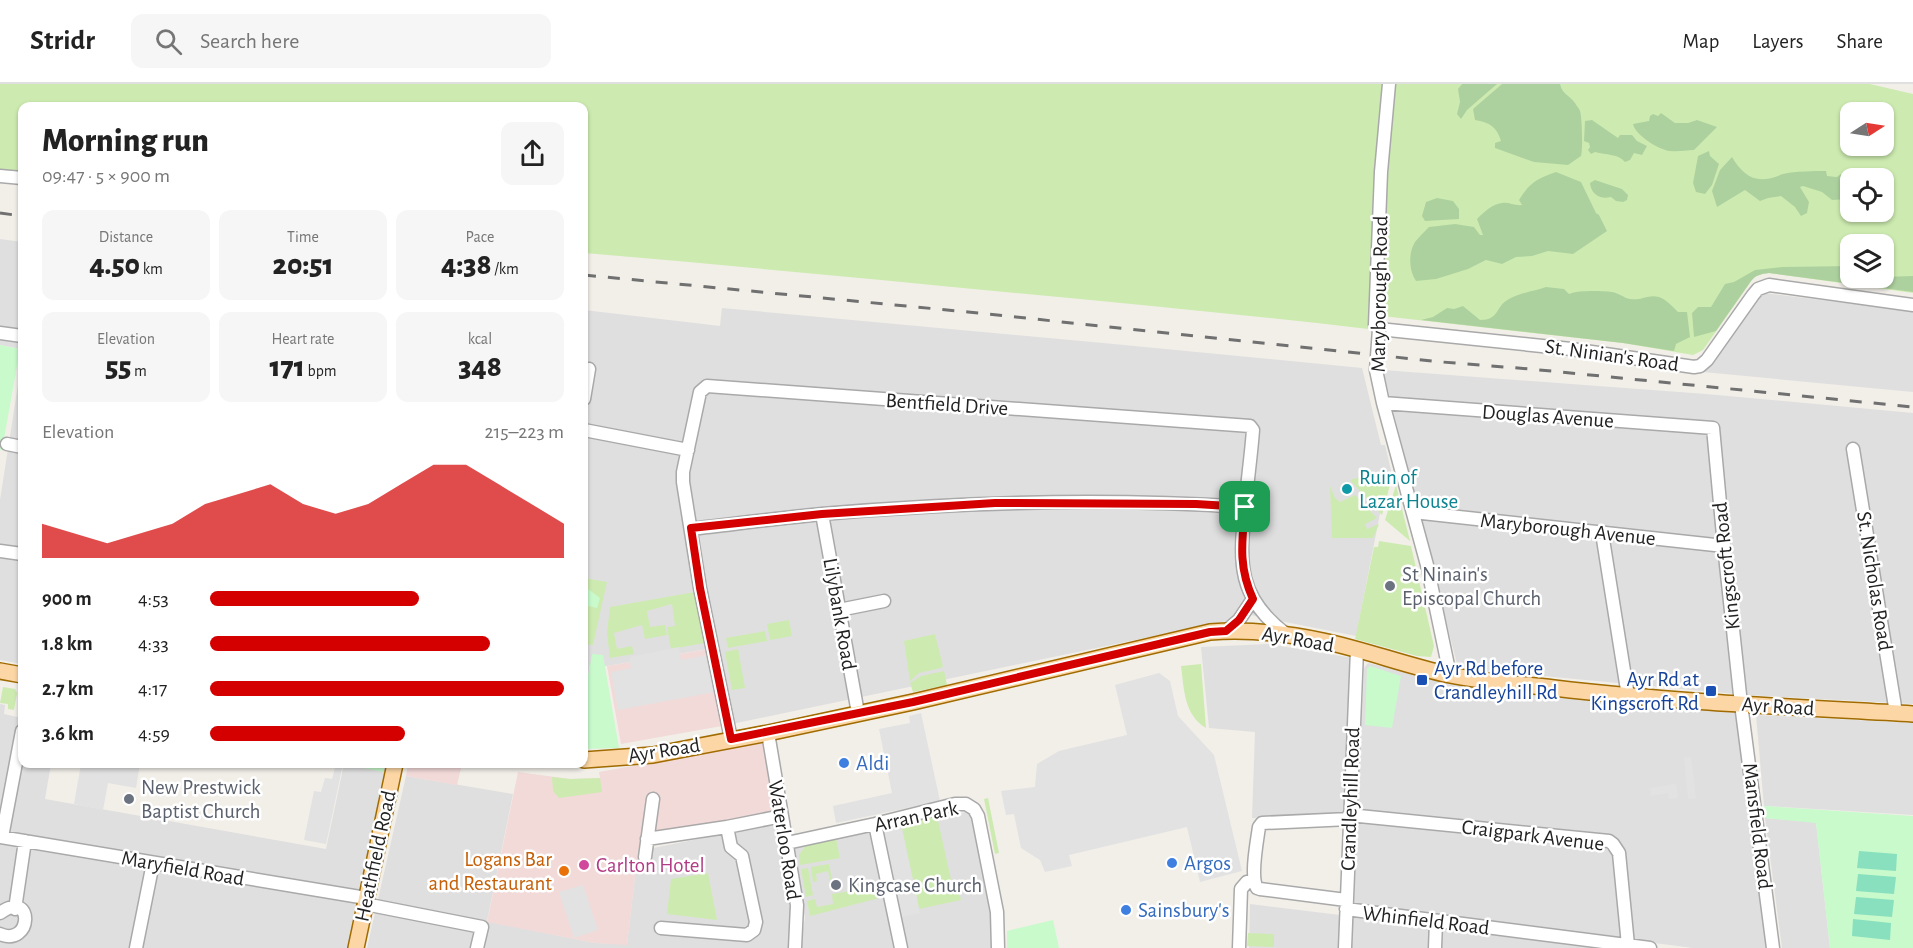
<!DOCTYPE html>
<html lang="en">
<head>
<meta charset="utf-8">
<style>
  :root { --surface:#fff; --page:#f6f6f6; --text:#222; --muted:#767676; --line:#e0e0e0; --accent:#d40000 }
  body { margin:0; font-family:"Alegreya Sans",sans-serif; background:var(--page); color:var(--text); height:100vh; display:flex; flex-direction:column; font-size:22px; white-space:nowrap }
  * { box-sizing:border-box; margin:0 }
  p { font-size:20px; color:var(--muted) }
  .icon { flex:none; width:33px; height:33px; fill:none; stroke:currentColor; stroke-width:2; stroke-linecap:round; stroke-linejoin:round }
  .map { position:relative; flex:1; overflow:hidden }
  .drawer { position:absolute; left:18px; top:18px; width:570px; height:666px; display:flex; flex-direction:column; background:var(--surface); border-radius:12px; box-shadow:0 2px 4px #0004 }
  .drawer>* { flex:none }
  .needle { width:39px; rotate:78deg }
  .fabs { position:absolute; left:1840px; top:18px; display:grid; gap:12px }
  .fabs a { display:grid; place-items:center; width:54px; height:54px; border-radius:12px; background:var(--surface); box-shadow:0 2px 4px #0004; font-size:30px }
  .pin { position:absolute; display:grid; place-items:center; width:51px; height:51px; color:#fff; margin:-26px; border-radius:12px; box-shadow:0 3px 9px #0006 }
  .round { display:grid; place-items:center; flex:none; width:63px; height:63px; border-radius:12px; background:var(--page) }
  .overview { display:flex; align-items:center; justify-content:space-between; height:102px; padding:0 24px }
  h1 { font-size:33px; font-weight:800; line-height:45px }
  .figures { display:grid; grid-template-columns:repeat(3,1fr); gap:9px; height:102px; padding:6px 24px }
  .figures div { display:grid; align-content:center; border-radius:12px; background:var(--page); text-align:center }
  .figures b { font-size:30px; font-weight:800 }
  .figures small { font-size:16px; font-weight:400 }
  .figures p { font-size:16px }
  .chart { height:168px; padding:12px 24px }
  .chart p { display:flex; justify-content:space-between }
  .chart svg { width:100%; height:108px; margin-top:6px; fill:var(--accent); opacity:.7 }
  ul { padding:0 24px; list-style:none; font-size:20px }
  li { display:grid; grid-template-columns:96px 72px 1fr; align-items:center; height:45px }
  li i { height:15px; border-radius:8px; background:var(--accent) }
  header { display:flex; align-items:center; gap:36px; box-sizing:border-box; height:84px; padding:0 30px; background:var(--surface); border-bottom:2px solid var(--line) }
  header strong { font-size:28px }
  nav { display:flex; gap:33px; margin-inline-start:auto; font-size:21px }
  .search { width:420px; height:54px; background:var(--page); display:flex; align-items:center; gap:15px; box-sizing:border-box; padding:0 21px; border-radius:12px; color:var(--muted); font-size:22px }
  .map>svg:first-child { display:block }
</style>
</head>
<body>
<header>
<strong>Stridr</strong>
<div class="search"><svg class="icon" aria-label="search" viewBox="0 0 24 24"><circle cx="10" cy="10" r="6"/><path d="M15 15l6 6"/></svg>Search here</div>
<nav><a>Map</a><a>Layers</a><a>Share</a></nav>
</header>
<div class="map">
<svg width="1913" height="864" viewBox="0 0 1913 864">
  <rect width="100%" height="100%" fill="#f2efe9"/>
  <!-- residential -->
  <path fill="#e0dfdf" d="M 0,155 L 22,158 L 22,265 L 0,261 Z
    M 1764,209 L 1913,227 L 1913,308 L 1703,288 Z
    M 722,224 L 1103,259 L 1362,284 L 1381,361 L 1385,361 L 1393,395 L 1387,394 L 1356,552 L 1240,529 L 1231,536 L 722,642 L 708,565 L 607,582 L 590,580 L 584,614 L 584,226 L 720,242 Z
    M 22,275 L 22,580 L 0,576 L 0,416 Z
    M 1383,286 L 1706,310 L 1913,329 L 1913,620 L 1747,611 L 1458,584 Z
    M 1269,560 L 1353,574 L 1345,732 L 1252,734 L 1255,648 L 1209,644 L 1201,563 Z
    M 1368,579 L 1433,594 L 1520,609 L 1739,628 L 1767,864 L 1693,864 L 1354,820 L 1364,584 Z
    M 0,620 L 5,621 L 4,630 L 22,634 L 22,680 L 51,680 L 45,715 L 326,765 L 344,680 L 389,680 L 350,864 L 0,864 Z
    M 1756,631 L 1913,639 L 1913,731 L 1764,722 Z
    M 406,692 L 513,710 L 487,837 L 595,859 L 627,860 L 638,767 L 778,739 L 793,847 L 790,864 L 367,864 Z
    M 970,727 L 994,839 L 994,864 L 800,864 L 805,834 L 793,763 Z
    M 1765,734 L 1816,738 L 1830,864 L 1782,864 Z
    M 1250,820 L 1612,864 L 1249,864 Z"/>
  <!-- commercial -->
  <path fill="#f2dad9" d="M 709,565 L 722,642 L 621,660 L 607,582 Z
    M 765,658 L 777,730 L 641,759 L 638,767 L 627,861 L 595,859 L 487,838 L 518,688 L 570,695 L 600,694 L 599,688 Z
    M 408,680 L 462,680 L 457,701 L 406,692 Z"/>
  <!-- grass -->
  <path fill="#cdebb0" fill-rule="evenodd" d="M 0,0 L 1870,0 L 1913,10 L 1913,209 L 1769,189 C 1762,190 1757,190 1752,196 L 1703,266 L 1693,271 L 1623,259 L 1382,232 L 1369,231 L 1368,245 C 1206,226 1044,212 881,196 C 782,187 683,177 584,169 L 584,22 L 22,22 L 22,88 L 0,86 ZM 1851,28 L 1884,28 L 1884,62 L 1851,62 ZM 1851,94 L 1884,94 L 1884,128 L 1851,128 ZM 1851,160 L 1884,160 L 1884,194 L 1851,194 Z
    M 1361,393 L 1391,397 L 1382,431 L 1350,396 Z
    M 1396,401 L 1410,457 L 1385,436 Z
    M 1330,402 L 1335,414 L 1340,418 L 1355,411 L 1377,434 L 1365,440 L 1367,445 L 1379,440 L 1373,454 L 1332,454 Z
    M 1379,457 L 1411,462 L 1434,562 L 1431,573 L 1417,572 L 1355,555 L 1374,463 L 1378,463 Z
    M 584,494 L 607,498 L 593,561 L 584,560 Z
    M 695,508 L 705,559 L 671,565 L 667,543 L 675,542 L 672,520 L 647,527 L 650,543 L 665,541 L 667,551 L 645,555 L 642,541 L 614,549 L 617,565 L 632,562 L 634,570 L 610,574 L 607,549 L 610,523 Z
    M 789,536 L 792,552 L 770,556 L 767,540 Z
    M 765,547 L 767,557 L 728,564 L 726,554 Z
    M 935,550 L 943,582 L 941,584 L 919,589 L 910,597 L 904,557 Z
    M 738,565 L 745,604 L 732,606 L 725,568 Z
    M 1201,580 L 1206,644 C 1184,631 1184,605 1181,582 Z
    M 944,587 L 947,601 L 913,608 L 910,599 L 921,592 Z
    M 3,603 L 15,605 L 17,609 L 14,626 L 8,625 L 8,620 L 0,619 Z
    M 552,693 L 570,695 L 600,694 L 602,708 L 559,714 L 553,707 Z
    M 988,714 L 999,769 L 995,770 L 984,715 Z
    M 937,732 L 954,809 L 959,808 L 961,816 L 919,825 L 901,740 Z
    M 836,754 L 840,774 L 800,781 L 799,771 L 806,761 Z
    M 829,780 L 832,795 L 830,796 L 828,787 L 816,790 L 817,797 L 813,798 L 811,783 Z
    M 808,784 L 813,811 L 806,813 L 801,785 Z
    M 708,789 L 717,836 L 667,830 L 671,795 Z
    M 884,799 L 887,812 L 810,832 L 807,817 L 815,815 L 817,823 L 833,820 L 832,810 L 863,805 L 863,802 Z
    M 1248,849 L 1274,850 L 1274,863 L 1247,862 Z"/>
  <!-- forest -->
  <path fill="#add19e" d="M 1462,0 L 1497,0 L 1467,26 L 1461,35 L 1457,30 L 1460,18 L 1458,5 Z
    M 1502,0 L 1560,0 C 1562,10 1569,11 1575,19 C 1576,21 1579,24 1580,27 C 1582,32 1583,66 1581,72 L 1568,81 L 1534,78 L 1495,64 L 1495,59 L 1501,57 C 1497,43 1489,38 1475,36 L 1473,25 Z
    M 1661,29 L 1675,39 L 1688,39 L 1697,36 L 1717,43 L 1694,66 C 1687,66 1678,68 1670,67 C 1659,66 1635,51 1633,40 L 1649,37 L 1650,32 L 1653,30 L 1658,32 Z
    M 1592,36 L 1618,54 L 1620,51 L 1632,51 L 1637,57 L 1647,62 L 1642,71 L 1634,69 L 1630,76 L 1625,78 C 1619,70 1606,71 1595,68 L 1591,70 L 1588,66 L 1590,63 L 1589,59 L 1584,57 L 1585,37 Z
    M 1709,67 L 1710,72 L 1719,80 L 1712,101 L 1705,110 L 1696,108 L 1693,99 L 1698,72 Z
    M 1732,73 C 1742,90 1754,100 1775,93 C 1777,93 1781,90 1783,90 C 1795,87 1814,87 1826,87 L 1827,92 L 1837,93 L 1841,90 L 1851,89 L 1855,94 L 1851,94 L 1851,118 L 1849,115 L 1832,116 L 1822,108 L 1803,102 L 1800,103 L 1809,118 L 1807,129 L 1801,132 L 1795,123 L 1781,112 L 1768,114 L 1760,117 L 1745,106 L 1717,123 L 1712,107 L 1720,86 Z
    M 1556,88 L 1581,98 L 1596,129 L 1599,131 L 1607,147 L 1573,170 L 1548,167 L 1532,172 L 1516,173 L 1502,180 L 1486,176 L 1468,185 L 1436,195 L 1416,197 C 1409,187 1408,169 1415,158 C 1419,153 1424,148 1429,143 L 1455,140 L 1474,143 L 1480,151 L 1483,151 L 1477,135 C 1484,128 1492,120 1502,119 C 1509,118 1515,122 1522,121 L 1519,116 C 1530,98 1537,95 1556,88 Z
    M 1595,96 L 1622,105 L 1628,111 L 1627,116 L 1623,118 L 1616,117 L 1611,113 C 1600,116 1591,110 1590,99 Z
    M 1437,114 L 1453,117 L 1459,125 L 1459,135 L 1425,137 L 1422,132 L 1426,118 Z
    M 1851,182 L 1851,194 L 1913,192 L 1913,208 L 1769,189 C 1761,190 1756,191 1751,197 L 1716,247 L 1694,253 L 1692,229 L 1698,223 L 1711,223 L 1725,200 L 1734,198 L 1755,186 L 1782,183 Z
    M 1546,203 L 1564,205 L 1569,210 C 1579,206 1601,207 1612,208 C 1619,209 1624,214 1630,215 C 1641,217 1648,210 1659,213 C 1667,216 1672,222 1678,228 L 1687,228 L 1690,253 L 1676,260 L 1674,267 L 1623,259 L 1421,236 L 1433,233 L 1447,224 L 1454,225 L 1463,222 L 1480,236 C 1500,236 1495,222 1509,215 C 1520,209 1534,207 1546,203 Z"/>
  <!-- park -->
  <path fill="#c8facc" d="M 0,261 L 20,265 L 2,366 L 0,366 Z
    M 584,502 L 600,514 L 597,524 L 584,521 Z
    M 592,570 L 603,571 L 619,664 L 584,665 L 584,614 Z
    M 1370,582 L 1401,592 L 1392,644 L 1365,641 L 1367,585 Z
    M 345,680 L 385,680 L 383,688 Z
    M 1764,722 L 1913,732 L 1913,864 L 1830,864 L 1816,739 L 1765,734 Z
    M 1053,836 L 1059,864 L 1007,864 L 1007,847 Z"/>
  <!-- pitch -->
  <path fill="#88e0be" d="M 1859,767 L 1897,770 L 1896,787 L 1857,784 Z
    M 1858,790 L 1896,793 L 1894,810 L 1856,807 Z
    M 1856,813 L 1894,816 L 1892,833 L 1854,830 Z
    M 1853,835 L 1891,839 L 1890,856 L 1852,852 Z"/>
  <!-- parking -->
  <path fill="#e2e2e2" d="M 679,563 L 681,576 L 709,571 L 715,608 L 618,626 L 611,588 L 631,584 L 629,573 Z
    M 1159,589 L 1170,597 L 1178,632 L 1214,671 L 1242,787 L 1200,798 L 1187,743 L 1069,771 L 1072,782 L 1045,788 L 1040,776 L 1021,764 L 1014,730 L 1006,731 L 1001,707 L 1035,703 L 1037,680 L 1059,667 L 1127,651 L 1115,601 Z
    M 921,629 L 940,717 L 836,739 L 833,722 L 892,709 L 879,645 L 910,639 L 909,632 Z
    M 1691,673 L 1696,714 L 1688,715 L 1684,674 Z
    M 81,680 L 140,680 L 136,704 L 108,699 L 103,726 L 74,720 Z
    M 336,680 L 343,680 L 326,760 L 304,756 L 314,707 L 321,708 L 325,694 L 332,695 Z
    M 1676,700 L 1678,714 L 1669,715 L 1668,709 L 1651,712 L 1650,704 Z
    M 901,740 L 920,829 L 901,833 L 882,744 Z
    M 583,801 L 598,846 L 574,854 L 559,808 Z"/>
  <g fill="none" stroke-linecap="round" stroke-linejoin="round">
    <!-- minor casing -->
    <g stroke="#a9a9a9" stroke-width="15">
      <path id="minor" d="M 1389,0 L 1381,88 L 1375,241 L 1379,245 L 1571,265 L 1694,283 L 1700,282 L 1707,276 L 1753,211 L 1758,205 L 1769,201 L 1913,221
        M 0,92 L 22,94
        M 0,249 L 22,252
        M 1376,286 L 1383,319 L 1427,481 L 1450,591
        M 584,315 L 589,285
        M 1383,319 L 1713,344 L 1724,462 L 1741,620 L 1773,864
        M 584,346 L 688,366
        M 7,360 L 22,363
        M 1853,365 L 1896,629
        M 1413,428 L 1724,462
        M 822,430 L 858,629
        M 691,445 C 735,440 779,434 822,430 C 962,418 1105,414 1245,423
        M 1602,449 L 1628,612
        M 0,467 L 22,470
        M 839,526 L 884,517
        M 1226,547 L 1239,536 L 1253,515
        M 768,649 L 797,821 L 795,864
        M 731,655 L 700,504 L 683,398 L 683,388 L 700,308 L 707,302 L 1250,342 L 1253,346 C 1251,373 1247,399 1245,425 C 1239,480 1238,514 1286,550
        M 1349,731 L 1609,757 L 1613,760 L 1619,769 L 1628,861
        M 875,740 L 901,864
        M 0,753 L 366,814
        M 2,753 L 22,647
        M 647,755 L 727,743 L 782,732
        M 787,759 L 875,740 L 955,720 L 966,720 L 974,725 L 978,732 L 997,828 L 998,864
        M 645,773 L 653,715
        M 1346,816 L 1260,805 L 1257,804 C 1250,793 1257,757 1259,743 L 1262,739 L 1349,735
        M 365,820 L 482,843 L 477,864
        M 15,825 L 25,757
        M 1346,825 L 1650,864
        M 0,829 C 35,804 32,864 0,850
        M 661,844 L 747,851 L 754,846 L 756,838 L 742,772 L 731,763 L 727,743
        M 136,864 L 153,779
        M 1239,864 L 1241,805 L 1247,798 L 1254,797
        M 1345,864 L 1357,566
        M 1435,864 L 1436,838"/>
    </g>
    <!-- major casing -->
    <g stroke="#a06b00" stroke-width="18">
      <path id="major" d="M 0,587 L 22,591
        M 584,676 L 653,671 L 768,649 L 913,618 L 1210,548 C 1249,545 1285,549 1323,557 C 1366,566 1407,582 1450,591 C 1484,598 1520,600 1554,604 C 1673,618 1793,623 1913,630
        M 356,864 L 395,680"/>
    </g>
    <!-- minor -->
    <use href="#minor" stroke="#fff" stroke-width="12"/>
    <!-- major -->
    <use href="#major" stroke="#fcd6a4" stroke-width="15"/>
    <!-- rail -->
    <path stroke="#707070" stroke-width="3" stroke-dasharray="12 12" stroke-linecap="butt" d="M 0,129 L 22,132
      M 584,191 L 968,228 L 1442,278 L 1530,285 L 1913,323"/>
    <!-- minor-bridge casing -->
    <g stroke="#a9a9a9" stroke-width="15" stroke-linecap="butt">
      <path id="minor-bridge" d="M 1376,286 L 1379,245"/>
    </g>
    <!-- minor-bridge -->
    <use href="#minor-bridge" stroke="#fff" stroke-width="12"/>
  </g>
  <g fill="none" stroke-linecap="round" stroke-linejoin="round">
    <!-- route casing -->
    <g stroke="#fff" stroke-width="12">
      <path id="route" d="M 995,419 L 1196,420 L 1245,423 C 1242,458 1238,482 1253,515 L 1239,536 L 1226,547 L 1210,548 L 913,618 L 731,655 L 700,504 L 691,444 L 822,430 Z"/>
    </g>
    <!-- route -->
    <use href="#route" stroke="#d40000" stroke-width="8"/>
  </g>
  <!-- markers -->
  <circle fill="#0f9aa8" stroke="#fff" stroke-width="2" cx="1347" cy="405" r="6"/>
  <g fill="#6b7280" stroke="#fff" stroke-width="2">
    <circle cx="1390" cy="502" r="6"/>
    <circle cx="129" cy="715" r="6"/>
    <circle cx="836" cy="801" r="6"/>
  </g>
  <g fill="#1a4fb4" stroke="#fff" stroke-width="2">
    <rect x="1416" y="590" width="12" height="12" rx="3"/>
    <rect x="1705" y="601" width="12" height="12" rx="3"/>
  </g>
  <g fill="#3f7fe0" stroke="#fff" stroke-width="2">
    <circle cx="844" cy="679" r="6"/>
    <circle cx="1172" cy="779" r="6"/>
    <circle cx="1126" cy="826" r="6"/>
  </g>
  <circle fill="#d1479c" stroke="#fff" stroke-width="2" cx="584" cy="781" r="6"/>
  <circle fill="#e8710a" stroke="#fff" stroke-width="2" cx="564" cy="787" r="6"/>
  <g text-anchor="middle" stroke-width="5" stroke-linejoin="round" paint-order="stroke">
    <!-- street labels -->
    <g font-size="21" fill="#222" stroke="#fff">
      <text transform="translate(1379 210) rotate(-89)" y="7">Maryborough Road</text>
      <text transform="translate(1612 271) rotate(8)" y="7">St. Ninian's Road</text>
      <text transform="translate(947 320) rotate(4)" y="7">Bentfield Drive</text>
      <text transform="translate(1548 332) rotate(4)" y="7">Douglas Avenue</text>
      <text transform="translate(1568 445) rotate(6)" y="7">Maryborough Avenue</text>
      <text transform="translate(1726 482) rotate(-96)" y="7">Kingscroft Road</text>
      <text transform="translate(1875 497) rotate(81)" y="7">St. Nicholas Road</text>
      <text transform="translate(840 530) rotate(80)" y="7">Lilybank Road</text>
      <text transform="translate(1298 555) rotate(10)" y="7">Ayr Road</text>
      <text transform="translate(1778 622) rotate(4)" y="7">Ayr Road</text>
      <text transform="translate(664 666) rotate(-9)" y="7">Ayr Road</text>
      <text transform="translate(1350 715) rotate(-88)" y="7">Crandleyhill Road</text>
      <text transform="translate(916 732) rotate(-12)" y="7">Arran Park</text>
      <text transform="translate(1758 742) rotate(83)" y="7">Mansfield Road</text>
      <text transform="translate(1533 751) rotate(7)" y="7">Craigpark Avenue</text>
      <text transform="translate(785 756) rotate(81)" y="7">Waterloo Road</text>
      <text transform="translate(375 772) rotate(-78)" y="7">Heathfield Road</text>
      <text transform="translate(183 784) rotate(10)" y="7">Maryfield Road</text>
      <text transform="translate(1426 836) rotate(7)" y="7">Whinfield Road</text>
    </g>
    <!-- culture labels -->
    <g font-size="21" fill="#0d838f" stroke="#fff" text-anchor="start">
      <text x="1359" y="400">Ruin of<tspan x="1359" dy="24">Lazar House</tspan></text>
    </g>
    <!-- worship labels -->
    <g font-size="21" fill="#5b616d" stroke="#fff" text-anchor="start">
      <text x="1402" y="497">St Ninain's<tspan x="1402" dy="24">Episcopal Church</tspan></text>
      <text x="141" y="710">New Prestwick<tspan x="141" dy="24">Baptist Church</tspan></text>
      <text x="848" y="808">Kingcase Church</text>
    </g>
    <!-- transit labels -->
    <g font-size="21" fill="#164399" stroke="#fff" text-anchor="start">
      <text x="1434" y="591">Ayr Rd before<tspan x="1434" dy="24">Crandleyhill Rd</tspan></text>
      <text x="1699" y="602" text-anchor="end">Ayr Rd at<tspan x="1699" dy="24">Kingscroft Rd</tspan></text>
    </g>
    <!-- shop labels -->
    <g font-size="21" fill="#366cbe" stroke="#fff" text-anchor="start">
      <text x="856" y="686">Aldi</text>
      <text x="1184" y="786">Argos</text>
      <text x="1138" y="833">Sainsbury's</text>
    </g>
    <!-- food labels -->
    <g font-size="21" fill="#c56008" stroke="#fff" text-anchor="end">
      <text x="552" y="782">Logans Bar<tspan x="552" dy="24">and Restaurant</tspan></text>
    </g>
    <!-- hotel labels -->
    <g font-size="21" fill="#b23c85" stroke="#fff" text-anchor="start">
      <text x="596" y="788">Carlton Hotel</text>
    </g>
  </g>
</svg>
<div class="fabs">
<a><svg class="needle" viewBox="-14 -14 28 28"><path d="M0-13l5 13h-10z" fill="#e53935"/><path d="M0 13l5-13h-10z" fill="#767676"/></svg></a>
<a><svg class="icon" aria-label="locate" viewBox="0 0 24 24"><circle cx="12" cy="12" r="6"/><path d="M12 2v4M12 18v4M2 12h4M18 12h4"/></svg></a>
<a><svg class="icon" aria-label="layers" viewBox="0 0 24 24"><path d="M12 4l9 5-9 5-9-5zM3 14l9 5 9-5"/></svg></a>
</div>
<div class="pin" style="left:1245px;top:423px;background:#1e9e55"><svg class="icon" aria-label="arrive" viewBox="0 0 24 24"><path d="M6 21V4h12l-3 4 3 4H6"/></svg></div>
<section class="drawer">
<div class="overview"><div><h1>Morning run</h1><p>09:47 · 5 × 900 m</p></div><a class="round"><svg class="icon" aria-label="share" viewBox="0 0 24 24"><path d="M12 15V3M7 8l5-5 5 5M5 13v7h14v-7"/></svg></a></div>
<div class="figures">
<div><p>Distance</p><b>4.50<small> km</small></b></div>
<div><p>Time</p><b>20:51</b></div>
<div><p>Pace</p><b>4:38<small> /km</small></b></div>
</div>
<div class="figures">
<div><p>Elevation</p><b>55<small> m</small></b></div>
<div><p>Heart rate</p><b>171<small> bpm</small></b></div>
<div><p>kcal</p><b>348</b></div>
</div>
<div class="chart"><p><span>Elevation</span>215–223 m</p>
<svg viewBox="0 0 160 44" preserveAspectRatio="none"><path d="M0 44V30L10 34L20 38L30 34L40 30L50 22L60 18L70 14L80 22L90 26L100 22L110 14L120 6L130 6L140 14L150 22L160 30V44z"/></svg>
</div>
<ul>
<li><b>900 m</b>4:53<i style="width:59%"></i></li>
<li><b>1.8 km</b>4:33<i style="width:79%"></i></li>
<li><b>2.7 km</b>4:17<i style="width:100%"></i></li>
<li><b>3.6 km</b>4:59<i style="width:55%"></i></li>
</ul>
</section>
</div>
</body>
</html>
